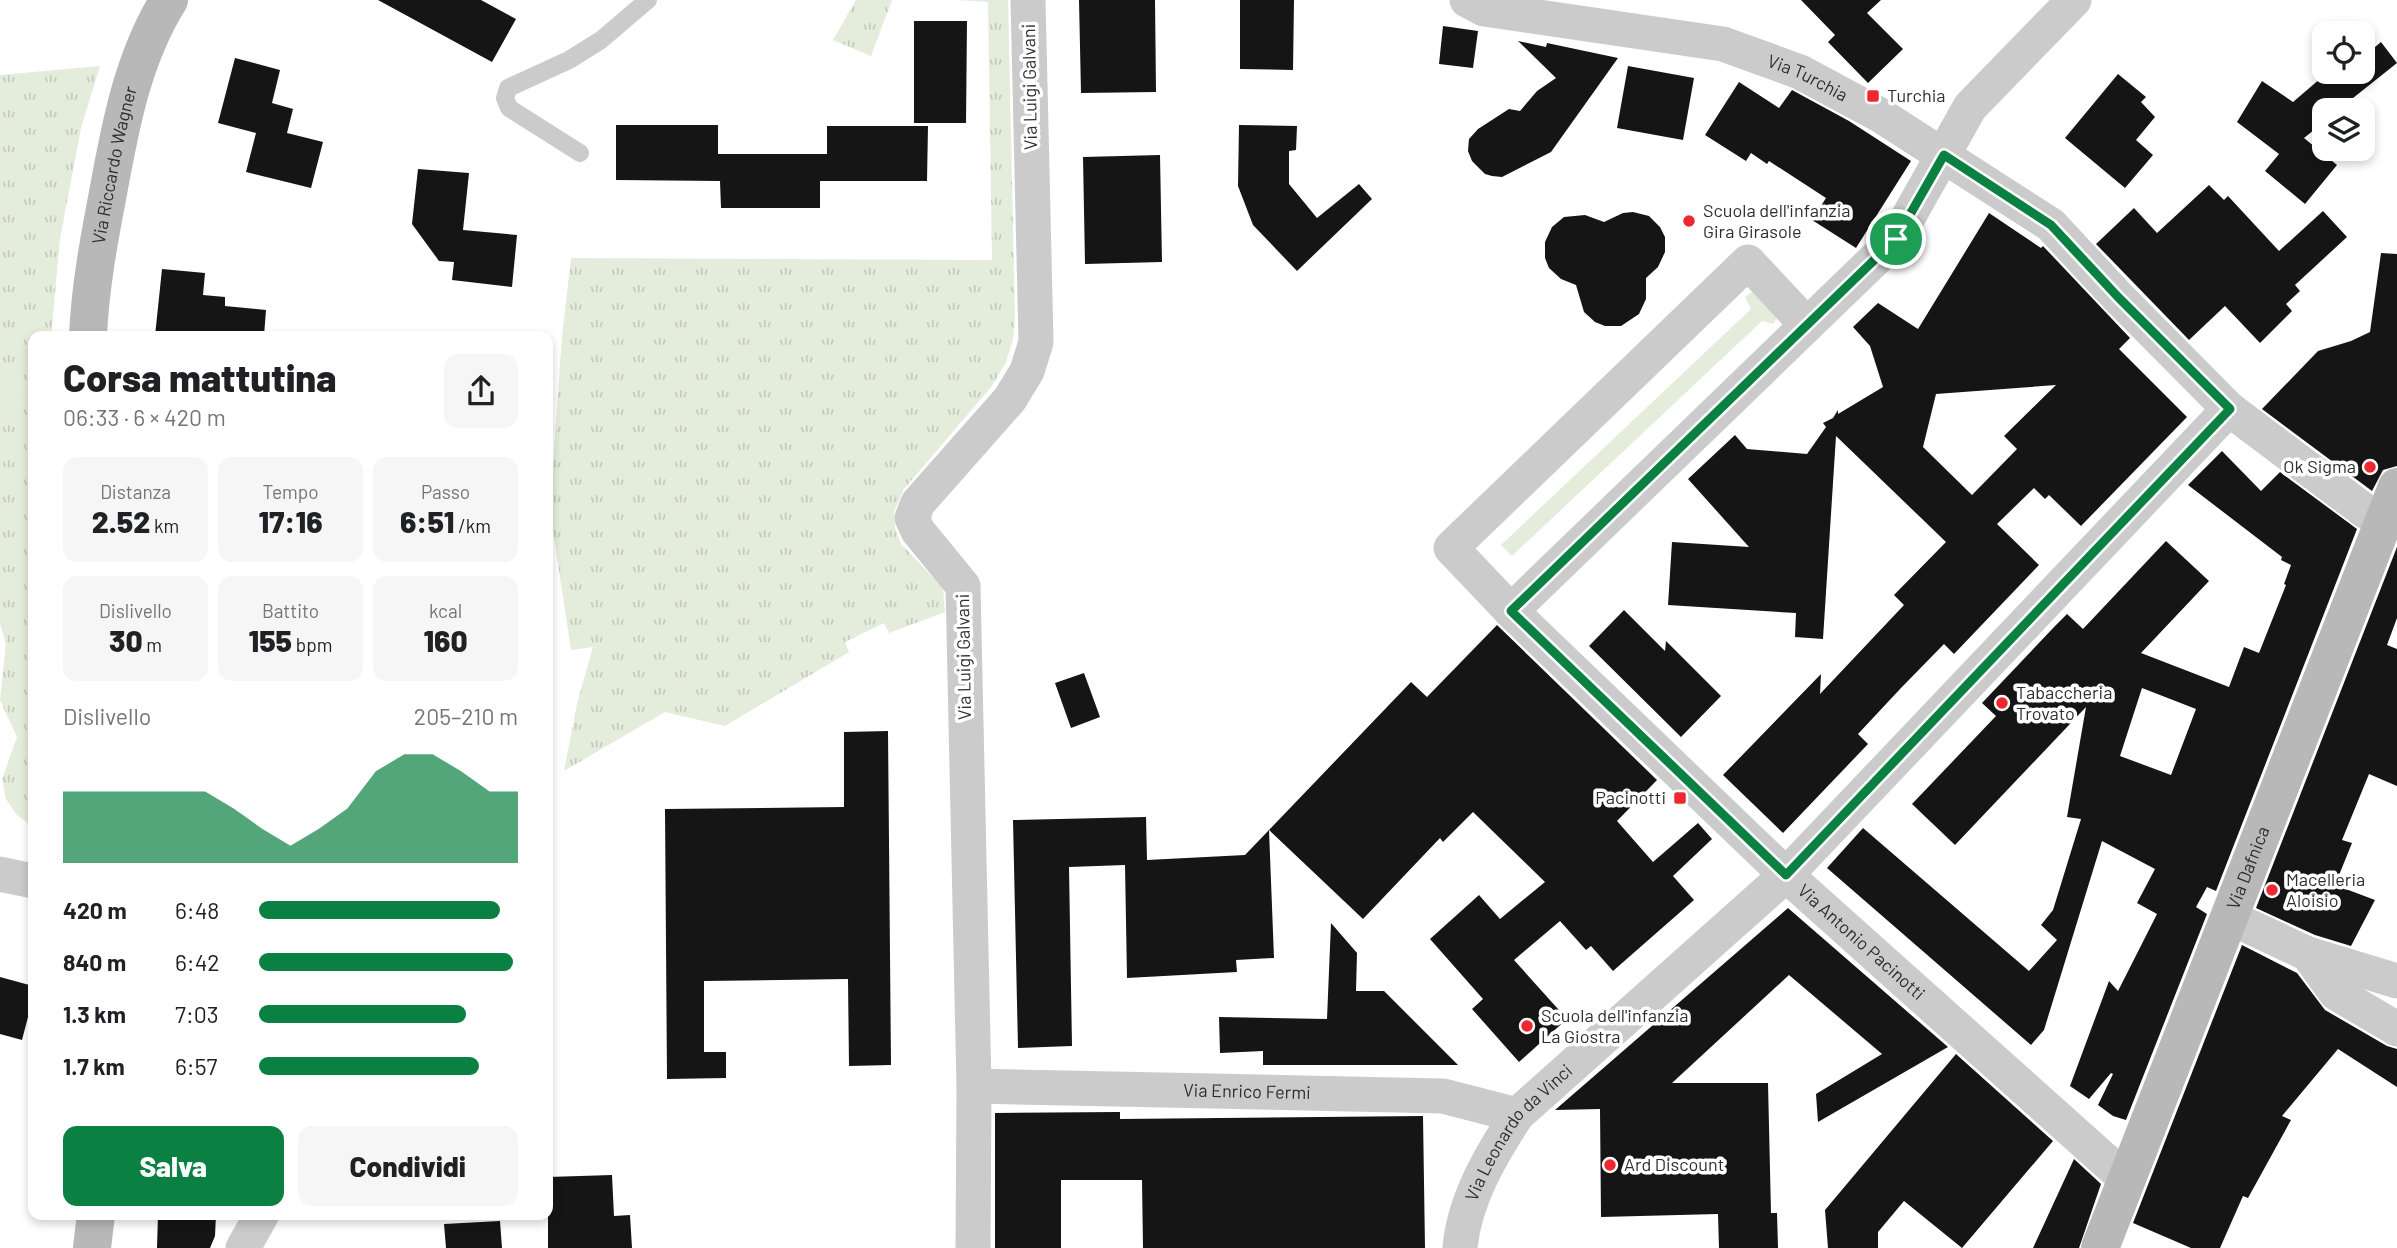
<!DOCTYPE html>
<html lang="it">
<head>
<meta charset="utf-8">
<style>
  :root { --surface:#fff; --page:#f6f6f6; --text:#202124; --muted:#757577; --accent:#0b8043 }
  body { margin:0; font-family:Barlow,sans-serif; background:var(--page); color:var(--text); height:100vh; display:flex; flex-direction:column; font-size:26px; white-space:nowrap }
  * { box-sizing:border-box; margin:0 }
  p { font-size:23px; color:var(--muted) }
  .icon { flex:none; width:38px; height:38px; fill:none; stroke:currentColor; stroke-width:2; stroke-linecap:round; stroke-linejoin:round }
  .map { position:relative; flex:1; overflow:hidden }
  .side { position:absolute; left:28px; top:331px; width:525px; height:889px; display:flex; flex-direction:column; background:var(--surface); border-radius:14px; box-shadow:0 4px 10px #0003 }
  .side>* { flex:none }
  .tools { position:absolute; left:2312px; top:21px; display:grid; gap:14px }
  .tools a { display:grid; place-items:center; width:63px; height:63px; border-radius:14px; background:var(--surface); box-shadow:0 4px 10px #0003; font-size:35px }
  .pin { position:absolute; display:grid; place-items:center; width:60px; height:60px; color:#fff; margin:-30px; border:4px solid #fff; border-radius:50%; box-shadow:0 2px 7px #0007 }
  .round { display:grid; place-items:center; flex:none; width:74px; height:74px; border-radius:14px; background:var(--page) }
  .overview { display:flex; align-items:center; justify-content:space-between; height:119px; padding:0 35px }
  h1 { font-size:38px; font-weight:800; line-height:52px }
  .stats { display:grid; grid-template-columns:repeat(3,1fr); gap:10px; height:119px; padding:7px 35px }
  .stats div { display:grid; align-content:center; border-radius:14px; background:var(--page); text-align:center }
  .stats b { font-size:30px; font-weight:800 }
  .stats small { font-size:19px; font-weight:400 }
  .stats p { font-size:19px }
  .chart { height:196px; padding:14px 35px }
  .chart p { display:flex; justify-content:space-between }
  .chart svg { width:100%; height:126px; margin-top:7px; fill:var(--accent); opacity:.7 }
  .action { display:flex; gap:14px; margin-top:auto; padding:14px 35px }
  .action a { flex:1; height:80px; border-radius:14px; background:var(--accent); color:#fff; font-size:28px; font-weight:800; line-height:80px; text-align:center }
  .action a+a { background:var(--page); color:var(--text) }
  ul { padding:0 35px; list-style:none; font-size:23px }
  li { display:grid; grid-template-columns:112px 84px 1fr; align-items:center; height:52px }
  li i { height:18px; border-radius:9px; background:var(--accent) }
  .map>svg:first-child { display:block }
</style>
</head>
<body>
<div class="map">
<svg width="2397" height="1248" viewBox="0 0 2397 1248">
  <defs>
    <pattern id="grass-tufts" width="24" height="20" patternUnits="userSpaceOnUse" patternTransform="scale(1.75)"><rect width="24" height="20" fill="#e4ecdb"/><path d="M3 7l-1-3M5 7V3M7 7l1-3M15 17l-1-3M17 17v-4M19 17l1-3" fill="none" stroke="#c4cbbc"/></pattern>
  </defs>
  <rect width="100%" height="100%" fill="#fff"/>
  <!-- grass -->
  <path fill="url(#grass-tufts)" d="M 856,0 L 892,0 L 871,56 L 833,40 Z
    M 956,0 L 1008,0 L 1015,318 L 1013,339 L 1006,362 L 992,386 L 904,489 L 894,512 L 895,528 L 901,544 L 943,588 L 945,612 L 889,633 L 884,623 L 845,642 L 849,652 L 725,726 L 665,712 L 564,771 L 577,704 L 593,647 L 571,650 L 550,511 L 562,337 L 571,258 L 992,260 L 988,2 Z
    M 100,66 L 81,128 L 60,239 L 51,336 L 33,336 L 33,827 L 17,815 L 6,799 L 2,779 L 17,737 L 0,700 L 6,643 L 0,624 L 0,420 L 29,399 L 0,359 L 0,75 Z"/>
  <!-- green -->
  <path fill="#e4ecdb" d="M 1752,292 L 1777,318 L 1773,324 L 1762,321 L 1512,556 L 1501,545 L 1751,309 L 1745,297 Z
    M 0,359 L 29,399 L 0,420 Z"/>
  <!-- building -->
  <path fill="#151515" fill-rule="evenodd" d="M 378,0 L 481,0 L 516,19 L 492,62 Z
    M 1079,0 L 1155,0 L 1156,92 L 1081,93 Z
    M 1240,0 L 1294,0 L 1293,70 L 1240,69 Z
    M 1801,0 L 1881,0 L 1867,13 L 1903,49 L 1868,83 L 1828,42 L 1835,35 Z
    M 914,21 L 967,21 L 966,123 L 914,123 Z
    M 1443,26 L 1478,31 L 1473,68 L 1439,64 Z
    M 1518,41 L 1546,47 L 1547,43 L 1618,58 L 1551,152 L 1502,177 L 1492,176 L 1485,174 L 1472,161 L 1468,151 L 1469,139 L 1478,129 L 1509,109 L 1520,111 L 1537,91 L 1556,78 Z
    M 2381,42 L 2397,63 L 2338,110 L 2324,110 L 2324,122 L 2304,138 L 2337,165 L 2305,204 L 2265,171 L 2279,154 L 2237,122 L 2262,81 L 2293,102 L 2328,72 L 2362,72 L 2362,58 Z
    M 235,58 L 280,70 L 272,103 L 293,109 L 287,133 L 323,142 L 311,188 L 246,172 L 256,133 L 218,123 Z
    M 1628,66 L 1694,78 L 1683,140 L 1617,128 Z
    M 2118,74 L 2146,97 L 2141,102 L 2155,117 L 2136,140 L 2153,155 L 2125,188 L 2065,138 Z
    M 1739,82 L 1779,108 L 1792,90 L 1849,121 L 1911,161 L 1856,248 L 1812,220 L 1826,198 L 1769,161 L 1767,164 L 1751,153 L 1746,161 L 1705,135 Z
    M 616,125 L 718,125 L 718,154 L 827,154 L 827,126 L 928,126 L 927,181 L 820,181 L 820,208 L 721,208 L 720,181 L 616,180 Z
    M 1239,125 L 1297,126 L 1296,150 L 1289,151 L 1289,184 L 1317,218 L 1359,184 L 1372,199 L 1297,271 L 1253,225 L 1238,186 Z
    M 1160,155 L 1162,262 L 1085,264 L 1083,157 Z
    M 418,169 L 469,173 L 463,230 L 517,235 L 512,287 L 452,280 L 454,262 L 439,261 L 412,224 Z
    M 2209,185 L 2224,200 L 2228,196 L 2279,251 L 2323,211 L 2347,237 L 2295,285 L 2300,291 L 2286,304 L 2292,311 L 2260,343 L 2225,306 L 2189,340 L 2096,244 L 2134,208 L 2157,233 Z
    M 1633,212 L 1649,216 L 1660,227 L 1665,237 L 1665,252 L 1658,267 L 1646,278 L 1646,299 L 1639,314 L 1621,326 L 1605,326 L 1595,322 L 1584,312 L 1576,285 L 1561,279 L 1549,268 L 1545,258 L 1545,242 L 1552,227 L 1564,217 L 1585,215 L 1604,222 L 1623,213 Z
    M 1989,213 L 2041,248 L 2043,246 L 2130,338 L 2119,349 L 2187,417 L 2081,526 L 2049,495 L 2045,499 L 2034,488 L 1997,524 L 2039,565 L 1954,654 L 1944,644 L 1901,688 L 1858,734 L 1868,744 L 1783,833 L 1723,775 L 1821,674 L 1820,694 L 1904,605 L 1894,595 L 1946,542 L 1836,436 L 1823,639 L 1795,637 L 1796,613 L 1668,605 L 1672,542 L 1749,547 L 1688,479 L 1735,435 L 1747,449 L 1807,454 L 1826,427 L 1823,423 L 1833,418 L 1838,410 L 1838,414 L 1883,387 L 1870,346 L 1853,327 L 1878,303 L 1918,329 ZM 2056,385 L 2004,436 L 2017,449 L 1972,495 L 1923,447 L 1936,394 Z
    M 2381,253 L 2397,254 L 2397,466 L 2383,470 L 2372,491 L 2262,409 L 2318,351 L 2351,341 L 2370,332 Z
    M 162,269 L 205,273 L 203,295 L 225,297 L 225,306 L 266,310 L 264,336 L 155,336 Z
    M 2222,451 L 2261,491 L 2280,472 L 2357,529 L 2216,891 L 2207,887 L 2196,907 L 2207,914 L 2126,1120 L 2113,1116 L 2098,1105 L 2113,1074 L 2111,1073 L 2089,1099 L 2070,1086 L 2109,981 L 2118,991 L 2157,914 L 2137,903 L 2155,869 L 2102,841 L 2044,1030 L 2031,1045 L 1827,868 L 1863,828 L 2029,971 L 2057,940 L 2041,925 L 2053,910 L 2081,819 L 2067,817 L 2086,707 L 1955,845 L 1912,804 L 1996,716 L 1982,703 L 2056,625 L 2067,614 L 2083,629 L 2166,541 L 2209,581 L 2141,653 L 2229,687 L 2244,647 L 2259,653 L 2286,585 L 2284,584 L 2291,565 L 2281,560 L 2282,557 L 2188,485 ZM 2142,688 L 2196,709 L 2171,775 L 2120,756 Z
    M 2397,547 L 2397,618 L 2387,645 L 2397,649 L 2397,786 L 2369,774 L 2342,840 L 2352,843 L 2335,885 L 2375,900 L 2351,946 L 2315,935 L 2256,908 Z
    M 1624,610 L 1665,651 L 1666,641 L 1721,696 L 1681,737 L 1589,646 Z
    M 1497,625 L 1657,780 L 1617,821 L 1653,862 L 1698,823 L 1712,839 L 1673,876 L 1694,900 L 1613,971 L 1591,946 L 1586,950 L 1560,921 L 1514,960 L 1567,1019 L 1519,1062 L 1472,1009 L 1483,999 L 1430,939 L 1479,895 L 1500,919 L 1545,882 L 1473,812 L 1443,842 L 1440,838 L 1363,919 L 1269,830 L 1411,682 L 1427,697 Z
    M 1084,673 L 1100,717 L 1071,728 L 1055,683 Z
    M 888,731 L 891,1065 L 849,1066 L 848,979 L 704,981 L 704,1052 L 726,1052 L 726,1078 L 667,1079 L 665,809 L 844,807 L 844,732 Z
    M 1146,817 L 1147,860 L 1245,855 L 1269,830 L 1274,958 L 1236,960 L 1237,972 L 1127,978 L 1125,865 L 1069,867 L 1072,1046 L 1018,1048 L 1013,820 Z
    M 1788,908 L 1948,1047 L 1818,1122 L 1816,1094 L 1882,1054 L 1789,975 L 1672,1083 L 1768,1083 L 1771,1213 L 1777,1213 L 1778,1248 L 1719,1248 L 1718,1214 L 1601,1217 L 1600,1109 L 1555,1110 Z
    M 1331,923 L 1357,953 L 1356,991 L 1384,991 L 1458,1065 L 1263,1065 L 1263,1051 L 1220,1053 L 1219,1017 L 1327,1019 Z
    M 2242,945 L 2297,973 L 2325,1010 L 2387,1046 L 2397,1049 L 2397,1087 L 2338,1049 L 2282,1116 L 2291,1120 L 2248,1198 L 2243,1196 L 2220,1248 L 2191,1248 L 2133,1223 Z
    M 0,977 L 33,986 L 33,998 L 22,1040 L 0,1034 Z
    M 1956,1054 L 2053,1141 L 1962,1248 L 1904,1201 L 1878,1232 L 1878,1248 L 1828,1248 L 1825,1210 Z
    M 1120,1112 L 1120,1119 L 1423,1116 L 1425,1248 L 1143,1248 L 1142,1180 L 1061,1180 L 1061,1248 L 995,1248 L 995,1113 Z
    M 2074,1159 L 2101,1184 L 2079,1248 L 2033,1248 Z
    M 612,1175 L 614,1216 L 630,1215 L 632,1248 L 548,1248 L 548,1177 Z
    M 158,1214 L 216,1214 L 215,1236 L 210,1248 L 157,1248 Z
    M 500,1221 L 502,1248 L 446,1248 L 444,1224 Z"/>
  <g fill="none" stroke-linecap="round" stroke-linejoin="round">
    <!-- lane -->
    <path stroke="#cbcbcb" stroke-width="18" d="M 580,153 L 509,108 L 505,98 L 508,88 L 569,60 L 601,40 L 648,0"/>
    <!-- street -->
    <g stroke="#cbcbcb" stroke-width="35">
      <path id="s1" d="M 1467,0 L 1484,9 L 1723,44 L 1800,72 L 1880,115 L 2051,225 L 2118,297 L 2229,409 L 2365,511 L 2384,519"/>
      <path id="s2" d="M 2074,0 L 1970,107 L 1896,239 L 1511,611 L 1786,875 L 2127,1180"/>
      <path d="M 1511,611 L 1451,548 L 1748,262 L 1807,325"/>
      <path d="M 0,874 L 33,881"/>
      <path d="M 2231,918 L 2308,954 L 2397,981"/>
      <path d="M 2308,954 L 2336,993 L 2397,1029"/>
      <path id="s3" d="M 974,1086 L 1443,1096 L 1517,1115"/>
      <path d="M 243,1248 L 262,1214"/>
      <path d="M 973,1248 L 974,1086 L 963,586 L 918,531 L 912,518 L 918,503 L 1010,399 L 1027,371 L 1036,342 L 1028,0"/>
      <path id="s4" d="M 1460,1248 C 1464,1200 1491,1155 1517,1115 L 1786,875 L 2229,409"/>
    </g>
    <!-- secondary -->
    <g stroke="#b8b8b8" stroke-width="38">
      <path id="s5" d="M 88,336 C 90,288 99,240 108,193 C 120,127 133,57 169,0"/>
      <path d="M 92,1248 L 96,1214"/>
      <path id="s6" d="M 2100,1248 L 2397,487"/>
    </g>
  </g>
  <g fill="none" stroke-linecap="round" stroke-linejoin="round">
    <!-- route casing -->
    <g stroke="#fff" stroke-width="14">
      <path id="route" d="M 1944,155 L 2051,225 L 2118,297 L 2230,409 L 1786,875 L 1511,611 L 1896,239 Z"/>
    </g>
    <!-- route -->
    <use href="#route" stroke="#0b8043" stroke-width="9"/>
  </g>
  <!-- markers -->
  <g fill="#ed2831" stroke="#fff" stroke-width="2.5">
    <rect x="1866" y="89" width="14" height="14" rx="3.5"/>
    <circle cx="1689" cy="221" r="7"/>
    <circle cx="2370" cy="467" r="7"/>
    <circle cx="2002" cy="703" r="7"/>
    <rect x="1673" y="791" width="14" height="14" rx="3.5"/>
    <circle cx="2272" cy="890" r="7"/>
    <circle cx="1527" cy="1026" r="7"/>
    <circle cx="1610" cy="1165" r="7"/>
  </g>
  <g text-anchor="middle" stroke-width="7" stroke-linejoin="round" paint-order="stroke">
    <!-- street labels -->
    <g font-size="18" fill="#2e2e2e" stroke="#fff">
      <text dy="6" stroke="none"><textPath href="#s1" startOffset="352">Via Turchia</textPath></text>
      <text transform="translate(1030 87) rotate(-91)" y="6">Via Luigi Galvani</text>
      <text dy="6" stroke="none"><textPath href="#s5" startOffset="173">Via Riccardo Wagner</textPath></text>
      <text transform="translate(964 657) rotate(-91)" y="6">Via Luigi Galvani</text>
      <text dy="6" stroke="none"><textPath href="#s6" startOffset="408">Via Dafnica</textPath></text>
      <text dy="6" stroke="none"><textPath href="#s2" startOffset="1318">Via Antonio Pacinotti</textPath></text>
      <text dy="6" stroke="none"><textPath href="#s3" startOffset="273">Via Enrico Fermi</textPath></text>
      <text dy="6" stroke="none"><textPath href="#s4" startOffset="133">Via Leonardo da Vinci</textPath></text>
    </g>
    <!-- poi labels -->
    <g font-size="18" fill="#2e2e2e" stroke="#fff" text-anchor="start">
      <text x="1887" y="102">Turchia</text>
      <text x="1703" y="217">Scuola dell'infanzia<tspan x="1703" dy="21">Gira Girasole</tspan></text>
      <text x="2356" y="473" text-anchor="end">Ok Sigma</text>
      <text x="2016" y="699">Tabaccheria<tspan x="2016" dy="21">Trovato</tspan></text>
      <text x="1666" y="804" text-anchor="end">Pacinotti</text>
      <text x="2286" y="886">Macelleria<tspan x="2286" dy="21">Aloisio</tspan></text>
      <text x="1541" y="1022">Scuola dell'infanzia<tspan x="1541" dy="21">La Giostra</tspan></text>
      <text x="1624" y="1171">Ard Discount</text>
    </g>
  </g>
</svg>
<div class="tools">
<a><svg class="icon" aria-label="locate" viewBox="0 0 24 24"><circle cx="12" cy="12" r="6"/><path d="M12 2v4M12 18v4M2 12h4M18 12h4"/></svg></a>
<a><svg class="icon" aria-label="layers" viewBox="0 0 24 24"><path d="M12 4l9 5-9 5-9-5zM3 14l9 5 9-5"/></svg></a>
</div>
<div class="pin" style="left:1896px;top:239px;background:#1e9e55"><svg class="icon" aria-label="arrive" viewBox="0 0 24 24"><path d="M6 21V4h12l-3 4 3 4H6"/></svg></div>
<section class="side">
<div class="overview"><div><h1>Corsa mattutina</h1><p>06:33 · 6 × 420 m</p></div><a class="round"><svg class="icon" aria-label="share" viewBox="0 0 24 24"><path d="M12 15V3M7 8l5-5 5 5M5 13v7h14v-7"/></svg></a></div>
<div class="stats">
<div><p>Distanza</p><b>2.52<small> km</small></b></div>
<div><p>Tempo</p><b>17:16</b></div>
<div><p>Passo</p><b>6:51<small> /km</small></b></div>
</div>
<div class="stats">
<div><p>Dislivello</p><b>30<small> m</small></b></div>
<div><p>Battito</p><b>155<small> bpm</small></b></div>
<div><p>kcal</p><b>160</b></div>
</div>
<div class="chart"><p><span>Dislivello</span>205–210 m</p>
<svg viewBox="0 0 160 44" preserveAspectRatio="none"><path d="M0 44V19L10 19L20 19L30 19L40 19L50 19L60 25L70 32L80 38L90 32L100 25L110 12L120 6L130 6L140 12L150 19L160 19V44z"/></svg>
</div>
<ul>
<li><b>420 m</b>6:48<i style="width:93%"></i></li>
<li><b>840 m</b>6:42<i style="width:98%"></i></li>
<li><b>1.3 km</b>7:03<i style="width:80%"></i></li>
<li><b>1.7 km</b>6:57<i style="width:85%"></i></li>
</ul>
<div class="action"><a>Salva</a><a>Condividi</a></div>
</section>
</div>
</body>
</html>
